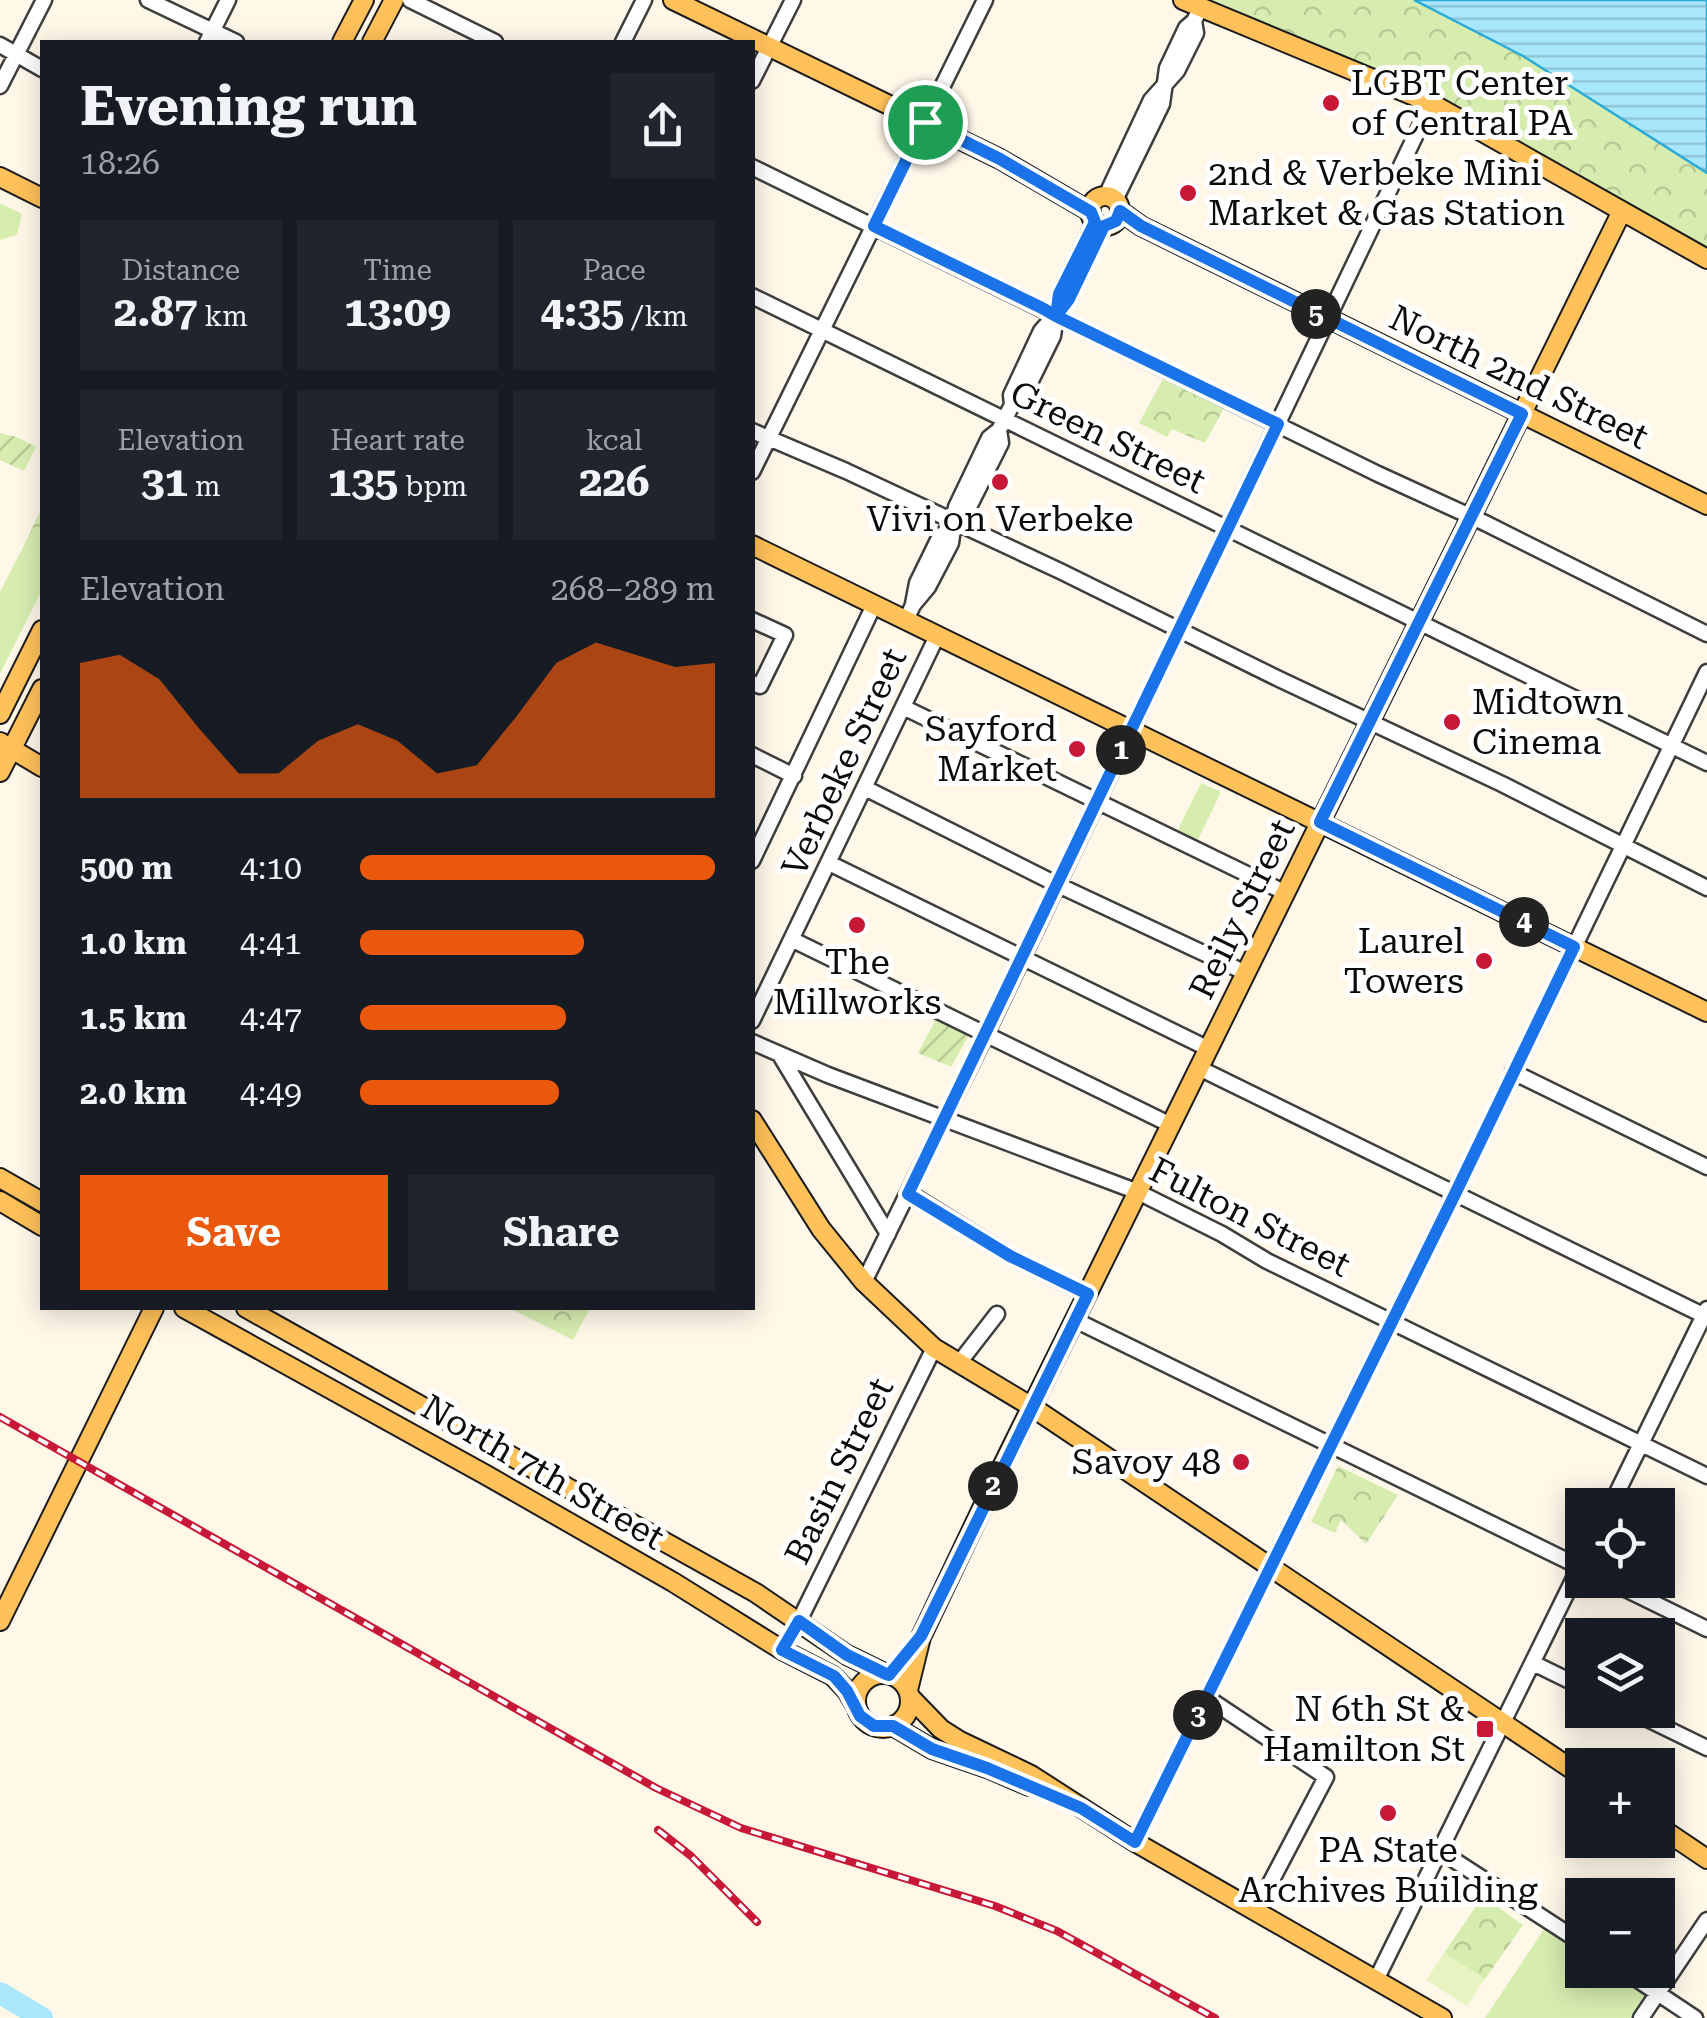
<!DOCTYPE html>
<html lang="en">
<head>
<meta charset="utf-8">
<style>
  :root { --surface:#171b24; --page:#20242c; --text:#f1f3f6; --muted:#9ea1a6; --accent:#ea580c }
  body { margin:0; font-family:"Roboto Serif",serif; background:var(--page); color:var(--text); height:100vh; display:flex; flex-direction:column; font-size:38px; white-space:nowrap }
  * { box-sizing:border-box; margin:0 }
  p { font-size:32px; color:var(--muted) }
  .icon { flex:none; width:55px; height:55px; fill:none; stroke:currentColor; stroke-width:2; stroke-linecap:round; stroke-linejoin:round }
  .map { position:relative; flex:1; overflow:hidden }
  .sheet { position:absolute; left:40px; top:40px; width:715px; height:1270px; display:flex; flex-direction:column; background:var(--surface); border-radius:0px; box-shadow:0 5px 25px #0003 }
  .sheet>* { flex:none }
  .controls { position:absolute; left:1565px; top:1488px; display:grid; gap:20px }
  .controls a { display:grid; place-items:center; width:110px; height:110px; border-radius:0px; background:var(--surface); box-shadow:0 5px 25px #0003; font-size:50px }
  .pin { position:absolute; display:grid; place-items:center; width:85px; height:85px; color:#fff; margin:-42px; border:5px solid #fff; border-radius:50%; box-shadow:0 2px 10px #0007 }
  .km { position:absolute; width:50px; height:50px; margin:-25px; border-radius:50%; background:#222; color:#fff; font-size:28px; line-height:50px; text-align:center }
  .round { display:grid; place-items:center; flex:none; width:105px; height:105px; border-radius:0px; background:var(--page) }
  .headline { display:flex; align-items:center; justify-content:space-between; height:170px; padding:0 40px }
  h1 { font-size:55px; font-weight:700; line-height:75px }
  .metrics { display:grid; grid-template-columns:repeat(3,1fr); gap:15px; height:170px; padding:10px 40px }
  .metrics div { display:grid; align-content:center; border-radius:0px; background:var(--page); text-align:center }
  .metrics b { font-size:42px; font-weight:700 }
  .metrics small { font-size:28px; font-weight:400 }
  .metrics p { font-size:28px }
  .chart { height:280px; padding:20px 40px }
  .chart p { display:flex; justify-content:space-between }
  .chart svg { width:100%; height:180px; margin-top:10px; fill:var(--accent); opacity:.7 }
  .action { display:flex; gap:20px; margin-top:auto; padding:20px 40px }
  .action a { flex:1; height:115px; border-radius:0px; background:var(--accent); color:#fff; font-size:40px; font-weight:700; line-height:115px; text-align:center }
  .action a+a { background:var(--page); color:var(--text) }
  ul { padding:0 40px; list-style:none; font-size:32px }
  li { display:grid; grid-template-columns:160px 120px 1fr; align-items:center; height:75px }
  li i { height:25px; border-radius:12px; background:var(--accent) }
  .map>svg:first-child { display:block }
</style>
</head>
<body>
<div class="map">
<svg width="1707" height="2018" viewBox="0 0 1707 2018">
  <defs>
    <pattern id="park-crowns" width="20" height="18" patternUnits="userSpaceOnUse" patternTransform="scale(2.5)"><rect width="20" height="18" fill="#d7edb0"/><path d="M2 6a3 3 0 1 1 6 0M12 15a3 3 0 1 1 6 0" fill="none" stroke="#b7ca96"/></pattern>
    <pattern id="garden-furrows" width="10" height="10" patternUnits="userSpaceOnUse" patternTransform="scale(2.5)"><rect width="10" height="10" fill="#d7edb0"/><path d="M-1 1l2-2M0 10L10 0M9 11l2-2" fill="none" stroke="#b7ca96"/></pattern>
    <pattern id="water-rules" width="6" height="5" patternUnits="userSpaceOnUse" patternTransform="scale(2.5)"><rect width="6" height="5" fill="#a9e7fc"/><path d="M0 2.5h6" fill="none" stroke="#90c5d7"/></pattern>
  </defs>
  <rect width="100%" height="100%" fill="#fff8e9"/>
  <!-- grass -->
  <path fill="#d7edb0" d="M 0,203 L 22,214 L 17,235 L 0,240 Z
    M 21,551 L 42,562 L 42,590 L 0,674 L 0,592 Z
    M 1201,783 L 1221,792 L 1197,842 L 1178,833 L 1178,829 Z
    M 1546,1926 L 1582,1951 L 1582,1970 L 1610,1970 L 1647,1995 L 1631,2018 L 1485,2018 Z"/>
  <!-- park -->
  <path fill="url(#park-crowns)" d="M 1207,0 L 1414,0 L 1523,56 L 1707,173 L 1707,249 L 1450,102 Z
    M 1165,375 L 1225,406 L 1205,443 L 1172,429 L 1167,437 L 1139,423 Z
    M 42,508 L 42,562 L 21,551 Z
    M 509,1308 L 590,1308 L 573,1340 Z
    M 1338,1466 L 1398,1495 L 1366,1544 L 1341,1520 L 1335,1533 L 1311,1522 Z
    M 1485,1893 L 1500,1903 L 1498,1907 L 1523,1925 L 1485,1979 L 1444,1953 Z"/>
  <!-- garden -->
  <path fill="url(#garden-furrows)" d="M 0,433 L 17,437 L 36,447 L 24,471 L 0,460 Z
    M 936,1019 L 969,1035 L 951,1067 L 918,1053 Z"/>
  <!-- pitch -->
  <path fill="#e8f3c2" d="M 1444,1953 L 1485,1979 L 1467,2006 L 1426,1980 Z"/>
  <!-- water -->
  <path fill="url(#water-rules)" stroke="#29aad9" stroke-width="2.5" d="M 1414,0 L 1707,0 L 1707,173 L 1523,56 Z"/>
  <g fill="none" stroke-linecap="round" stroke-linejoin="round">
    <!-- river -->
    <path stroke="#a9e7fc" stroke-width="22" d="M 0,1993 L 42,2018"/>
    <!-- minor casing -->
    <g stroke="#3e3e3e" stroke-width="19">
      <path id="minor" d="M 148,0 L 236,42
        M 410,0 L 495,42
        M 207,42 L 228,0
        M 623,42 L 644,0
        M 0,45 L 42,69
        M 752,81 L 793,0
        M 0,86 L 44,0
        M 752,167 L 1378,474 L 1485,523 L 1707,634
        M 1106,196 L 1151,100 L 1177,71 L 1196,33 L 1194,21
        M 1115,200 L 1162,104 L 1167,68 L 1186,28 L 1194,21 L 1201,7
        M 752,296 L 1707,763
        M 1012,405 L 1022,399 L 1053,336 L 1059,294 L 1095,221
        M 752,431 L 846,471 L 1060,571 L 1279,679 L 1502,784 L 1707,888
        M 752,472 L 985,0
        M 913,604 L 917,583 L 939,538 L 967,511 L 1001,443 L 999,430
        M 752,620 L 785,635 L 760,686 L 752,683
        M 906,620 L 913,605 L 928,587 L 951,543 L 956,507 L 989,438 L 999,430 L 1012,405 L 1011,395 L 1041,331 L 1069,299 L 1104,225
        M 903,707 L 1286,893
        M 752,755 L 794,776
        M 865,788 L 1056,884 L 1246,973
        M 752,861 L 874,605
        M 829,863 L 1209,1049
        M 793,940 L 1171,1125
        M 752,1021 L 937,636
        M 752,1042 L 828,1075 L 1138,1192 L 1222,1234 L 1267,1261 L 1707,1476
        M 780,1055 L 888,1234
        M 1199,1068 L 1707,1317
        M 1513,1072 L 1707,1167
        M 909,1193 L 1010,1256 L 1087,1294
        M 864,1282 L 986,1034 L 1431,103
        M 1075,1320 L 1582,1568
        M 959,1363 L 997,1314
        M 1611,1505 L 1707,1309
        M 1607,1580 L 1707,1629
        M 799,1621 L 934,1348
        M 1533,1663 L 1582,1687
        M 1206,1697 L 1326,1777 L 1255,1912
        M 1629,1710 L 1707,1748
        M 1135,1842 L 1472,1159 L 1707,672
        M 1440,1851 L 1582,1943
        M 1623,1970 L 1695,2018
        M 1376,1980 L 1582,1562
        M 1641,2018 L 1707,1920"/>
    </g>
    <!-- major casing -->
    <g stroke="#1c1c1c" stroke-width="22">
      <path id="major" d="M 673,0 L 1000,159 L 1091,212
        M 1183,0 L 1431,103 L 1707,259
        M 342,42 L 364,0
        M 372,42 L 394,0
        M 0,177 L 42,198
        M1090 211a15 15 0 1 1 30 0a15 15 0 1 1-30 0Z
        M 1120,211 L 1141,226 L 1707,505
        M 752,545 L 1707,1012
        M 0,714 L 42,630
        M 0,742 L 42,767
        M 0,772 L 42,689
        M 752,1120 L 821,1229 L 864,1282 L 934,1348 L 1032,1407 L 1582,1776
        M 0,1178 L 42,1202
        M 0,1201 L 42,1226
        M 184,1308 L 486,1475 L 673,1582 L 782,1650 L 833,1676 L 847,1691 L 857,1708
        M 246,1308 L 756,1593 L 847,1655 L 886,1674
        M 0,1621 L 154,1308
        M856 1701a27 27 0 1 1 54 0a27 27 0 1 1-54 0Z
        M 908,1690 L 921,1637 L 996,1479 L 1622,211
        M 910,1697 L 941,1729 L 960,1741 L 1031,1775 L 1135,1842 L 1442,2018
        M 893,1726 L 932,1749 L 987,1768 L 1029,1786
        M 1658,1826 L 1707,1859"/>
    </g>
    <!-- minor -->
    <use href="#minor" stroke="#fff" stroke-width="14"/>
    <!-- major -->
    <use href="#major" stroke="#ffc159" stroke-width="18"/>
    <!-- rail casing -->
    <g stroke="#c71837" stroke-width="8">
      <path id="rail" d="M 0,1417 L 656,1788 L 741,1828 L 995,1906 L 1057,1931 L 1215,2018
        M 658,1830 L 691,1856 L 757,1922"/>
    </g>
    <!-- rail -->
    <use href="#rail" stroke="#fff" stroke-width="4" stroke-dasharray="11" stroke-linecap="butt"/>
  </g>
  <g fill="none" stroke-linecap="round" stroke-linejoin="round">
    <!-- route casing -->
    <g stroke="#fff" stroke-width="20">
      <path id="route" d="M 925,122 L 1000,159 L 1091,212 L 1095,222 L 1059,294 L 1056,316 L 1278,424 L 908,1194 L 1010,1256 L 1088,1294 L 921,1636 L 889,1675 L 886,1674 L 847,1655 L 799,1621 L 782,1650 L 834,1676 L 847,1691 L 860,1716 L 874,1726 L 893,1726 L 932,1749 L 987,1768 L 1081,1808 L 1135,1842 L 1455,1194 L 1574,947 L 1320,822 L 1522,414 L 1141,226 L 1120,211 L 1116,221 L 1104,226 L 1069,299 L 1056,316 L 1042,308 L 874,226 L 925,122"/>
    </g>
    <!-- route -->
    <use href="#route" stroke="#1a73e8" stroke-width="12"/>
  </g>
  <!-- markers -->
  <g fill="#c71837" stroke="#fff" stroke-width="4">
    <circle cx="1331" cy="103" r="10"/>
    <circle cx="1188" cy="193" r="10"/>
    <circle cx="1000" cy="482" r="10"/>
    <circle cx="1452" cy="722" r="10"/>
    <circle cx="1077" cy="749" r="10"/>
    <circle cx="857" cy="925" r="10"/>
    <circle cx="1484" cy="961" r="10"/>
    <circle cx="1241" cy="1462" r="10"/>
    <rect x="1475" y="1719" width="20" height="20" rx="5"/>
    <circle cx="1388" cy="1813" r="10"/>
  </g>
  <g text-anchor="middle" stroke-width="10" stroke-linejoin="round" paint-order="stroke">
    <!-- poi labels -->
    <g font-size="35" fill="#0b0b0b" stroke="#fff" text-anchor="end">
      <text x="1351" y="95" text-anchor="start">LGBT Center<tspan x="1351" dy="40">of Central PA</tspan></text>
      <text x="1208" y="185" text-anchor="start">2nd &amp; Verbeke Mini<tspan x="1208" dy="40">Market &amp; Gas Station</tspan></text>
      <text x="1000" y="531" text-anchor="middle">Vivi on Verbeke</text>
      <text x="1472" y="714" text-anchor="start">Midtown<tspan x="1472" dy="40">Cinema</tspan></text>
      <text x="1057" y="741">Sayford<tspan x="1057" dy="40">Market</tspan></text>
      <text x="1464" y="953">Laurel<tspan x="1464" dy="40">Towers</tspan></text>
      <text x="857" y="974" text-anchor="middle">The<tspan x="857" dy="40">Millworks</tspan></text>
      <text x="1221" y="1474">Savoy 48</text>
      <text x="1465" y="1721">N 6th St &amp;<tspan x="1465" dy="40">Hamilton St</tspan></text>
      <text x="1388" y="1862" text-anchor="middle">PA State<tspan x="1388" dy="40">Archives Building</tspan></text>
    </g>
    <!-- street labels -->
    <g font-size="35" fill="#0b0b0b" stroke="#fff">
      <text transform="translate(1519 377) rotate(26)" y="12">North 2nd Street</text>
      <text transform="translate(1108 437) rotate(26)" y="12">Green Street</text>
      <text transform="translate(844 762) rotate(-65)" y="12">Verbeke Street</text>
      <text transform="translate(1242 909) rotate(-64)" y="12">Reily Street</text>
      <text transform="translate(1250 1217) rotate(27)" y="12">Fulton Street</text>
      <text transform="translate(839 1471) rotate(-64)" y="12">Basin Street</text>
      <text transform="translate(543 1472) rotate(30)" y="12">North 7th Street</text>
    </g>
  </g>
</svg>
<div class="controls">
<a><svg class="icon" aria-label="locate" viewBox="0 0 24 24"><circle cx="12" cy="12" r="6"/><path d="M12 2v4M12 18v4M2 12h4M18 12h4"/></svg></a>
<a><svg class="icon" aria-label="layers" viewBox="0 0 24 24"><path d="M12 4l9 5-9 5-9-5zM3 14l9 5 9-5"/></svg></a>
<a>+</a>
<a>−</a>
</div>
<div class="pin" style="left:925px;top:122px;background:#1e9e55"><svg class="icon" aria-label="arrive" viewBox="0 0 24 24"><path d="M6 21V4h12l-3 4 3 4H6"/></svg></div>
<b class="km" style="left:1121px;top:750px">1</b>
<b class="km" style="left:993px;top:1486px">2</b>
<b class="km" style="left:1198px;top:1715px">3</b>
<b class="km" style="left:1524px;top:922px">4</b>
<b class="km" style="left:1316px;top:314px">5</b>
<section class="sheet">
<div class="headline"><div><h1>Evening run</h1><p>18:26</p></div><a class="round"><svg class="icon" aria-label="share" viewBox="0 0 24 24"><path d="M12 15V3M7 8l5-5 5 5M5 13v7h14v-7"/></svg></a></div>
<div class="metrics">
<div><p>Distance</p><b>2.87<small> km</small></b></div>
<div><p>Time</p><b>13:09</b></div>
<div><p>Pace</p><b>4:35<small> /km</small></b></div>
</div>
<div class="metrics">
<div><p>Elevation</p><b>31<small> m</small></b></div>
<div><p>Heart rate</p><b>135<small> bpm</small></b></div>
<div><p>kcal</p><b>226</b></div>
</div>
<div class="chart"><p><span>Elevation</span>268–289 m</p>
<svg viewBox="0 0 160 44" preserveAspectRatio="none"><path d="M0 44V11L10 9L20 15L30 27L40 38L50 38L60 30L70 26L80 30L90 38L100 36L110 24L120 11L130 6L140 9L150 12L160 11V44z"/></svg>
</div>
<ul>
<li><b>500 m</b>4:10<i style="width:100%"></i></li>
<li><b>1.0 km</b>4:41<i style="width:63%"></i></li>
<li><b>1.5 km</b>4:47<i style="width:58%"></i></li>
<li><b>2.0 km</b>4:49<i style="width:56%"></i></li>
</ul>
<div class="action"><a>Save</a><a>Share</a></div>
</section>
</div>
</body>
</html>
